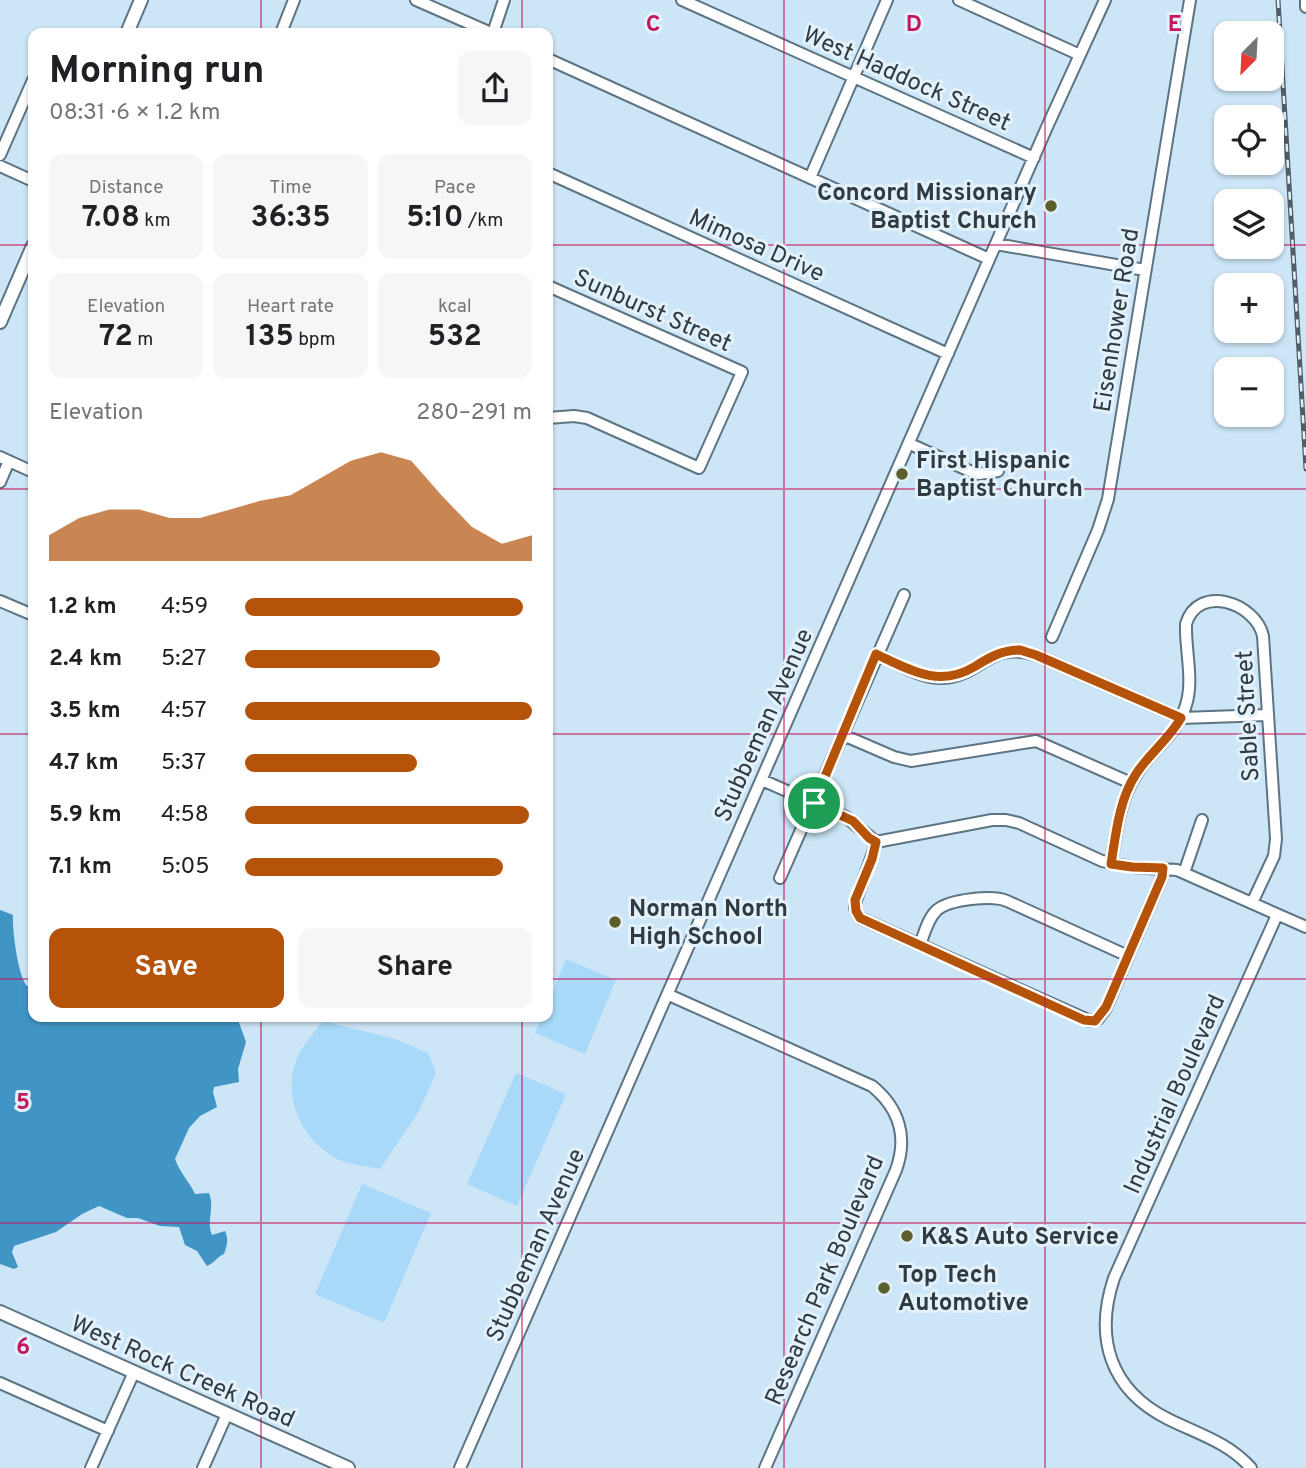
<!DOCTYPE html>
<html lang="en">
<head>
<meta charset="utf-8">
<style>
  :root { --surface:#fff; --page:#f6f6f6; --text:#202124; --muted:#757577; --accent:#b45309 }
  body { margin:0; font-family:Overpass,sans-serif; background:var(--page); color:var(--text); height:100vh; display:flex; flex-direction:column; font-size:26px; white-space:nowrap }
  * { box-sizing:border-box; margin:0 }
  p { font-size:23px; color:var(--muted) }
  .icon { flex:none; width:38px; height:38px; fill:none; stroke:currentColor; stroke-width:2; stroke-linecap:round; stroke-linejoin:round }
  .map { position:relative; flex:1; overflow:hidden }
  .drawer { position:absolute; left:28px; top:28px; width:525px; height:994px; display:flex; flex-direction:column; background:var(--surface); border-radius:14px; box-shadow:0 2px 5px #0004 }
  .drawer>* { flex:none }
  .needle { width:46px; rotate:204deg }
  .controls { position:absolute; left:1214px; top:21px; display:grid; gap:14px }
  .controls a { display:grid; place-items:center; width:70px; height:70px; border-radius:14px; background:var(--surface); box-shadow:0 2px 5px #0004; font-size:35px }
  .pin { position:absolute; display:grid; place-items:center; width:60px; height:60px; color:#fff; margin:-30px; border:4px solid #fff; border-radius:50%; box-shadow:0 2px 7px #0007 }
  .round { display:grid; place-items:center; flex:none; width:74px; height:74px; border-radius:14px; background:var(--page) }
  .overview { display:flex; align-items:center; justify-content:space-between; height:119px; padding:0 21px }
  h1 { font-size:38px; font-weight:700; line-height:52px }
  .metrics { display:grid; grid-template-columns:repeat(3,1fr); gap:10px; height:119px; padding:7px 21px }
  .metrics div { display:grid; align-content:center; border-radius:14px; background:var(--page); text-align:center }
  .metrics b { font-size:30px; font-weight:700 }
  .metrics small { font-size:19px; font-weight:400 }
  .metrics p { font-size:19px }
  .chart { height:196px; padding:14px 21px }
  .chart p { display:flex; justify-content:space-between }
  .chart svg { width:100%; height:126px; margin-top:7px; fill:var(--accent); opacity:.7 }
  .cta { display:flex; gap:14px; margin-top:auto; padding:14px 21px }
  .cta a { flex:1; height:80px; border-radius:14px; background:var(--accent); color:#fff; font-size:28px; font-weight:700; line-height:80px; text-align:center }
  .cta a+a { background:var(--page); color:var(--text) }
  ul { padding:0 21px; list-style:none; font-size:23px }
  li { display:grid; grid-template-columns:112px 84px 1fr; align-items:center; height:52px }
  li i { height:18px; border-radius:9px; background:var(--accent) }
  .map>svg:first-child { display:block }
</style>
</head>
<body>
<div class="map">
<svg width="1306" height="1468" viewBox="0 0 1306 1468">
  <rect width="100%" height="100%" fill="#cce6f7"/>
  <!-- green -->
  <path fill="#a8d9f9" d="M 566,959 L 616,980 L 585,1054 L 535,1033 L 542,1017 L 548,1017 L 548,1003 Z
    M 323,1021 L 395,1039 L 428,1053 L 436,1073 L 418,1113 L 380,1169 C 366,1166 350,1165 337,1159 C 303,1141 282,1099 296,1061 C 301,1046 313,1034 323,1021 Z
    M 516,1073 L 566,1094 L 517,1206 L 467,1184 Z
    M 362,1184 L 431,1213 L 384,1323 L 315,1294 Z"/>
  <!-- water -->
  <path fill="#4095c5" d="M 0,910 L 13,915 C 12,930 18,976 27,986 L 33,984 L 33,1017 L 237,1017 L 246,1042 L 238,1069 L 239,1082 L 214,1087 L 213,1092 L 217,1107 L 200,1116 L 189,1128 L 175,1159 C 180,1173 189,1181 195,1194 L 209,1193 C 215,1207 206,1222 212,1235 L 225,1231 C 229,1240 227,1245 224,1254 C 217,1257 214,1263 207,1266 L 197,1251 L 185,1245 L 179,1227 L 160,1226 L 138,1218 L 127,1218 L 99,1206 L 82,1214 L 56,1232 L 14,1246 L 12,1252 L 18,1267 L 14,1269 L 0,1264 Z"/>
  <g fill="none" stroke-linecap="round" stroke-linejoin="round">
    <!-- minor casing -->
    <g stroke="#5d7483" stroke-width="14">
      <path id="minor" d="M 416,0 L 491,33
        M 682,0 L 1034,158
        M 959,0 L 1080,55
        M 1306,0 L 1306,7
        M 281,33 L 294,0
        M 493,33 L 504,0
        M 548,59 L 989,259
        M 0,155 L 33,80
        M 0,166 L 33,181
        M 548,173 L 948,354
        M 810,178 L 887,0
        M 996,244 L 1145,270
        M 548,286 L 742,372 L 699,468 L 587,418 L 574,416 L 548,418
        M 910,444 L 972,472 L 979,474 L 998,471
        M 0,457 L 33,472
        M 0,482 L 9,461
        M 0,601 L 33,615
        M 1052,637 L 1098,530 L 1108,499 L 1190,0
        M 876,654 C 896,663 921,679 943,678 C 982,676 989,640 1036,655 L 1181,718 L 1268,715
        M 843,735 L 894,757 L 911,761 L 1036,741 L 1131,783
        M 762,780 L 846,817 L 876,842 L 992,820 L 1006,820 L 1019,823 L 1102,861 L 1132,867 L 1177,870 L 1306,927
        M 876,842 C 873,858 854,899 855,908 C 856,913 857,914 860,918 L 1090,1021 L 1098,1019 L 1106,1008 L 1162,877 L 1163,868
        M 1111,864 C 1116,834 1119,801 1136,775 C 1151,750 1178,734 1186,705 C 1194,680 1185,650 1186,624 C 1198,583 1256,603 1263,636 L 1276,839 L 1274,856 L 1252,903
        M 1184,873 L 1202,820
        M 780,878 L 904,595
        M 920,945 C 924,934 928,918 937,910 C 950,899 992,895 1007,901 L 1128,956
        M 669,995 L 872,1086 C 899,1108 908,1137 896,1170 L 765,1468
        M 0,1383 L 108,1431
        M 91,1468 L 134,1372
        M 203,1468 L 227,1414
        M 460,1468 L 1047,127 L 1105,0
        M 1251,1468 C 1228,1442 1198,1434 1168,1419 C 1110,1390 1094,1338 1114,1278 L 1277,915"/>
    </g>
    <!-- major casing -->
    <g stroke="#5d7483" stroke-width="16">
      <path id="major" d="M 127,33 L 141,0
        M 0,322 L 33,246
        M 0,1312 L 348,1468"/>
    </g>
    <!-- minor -->
    <use href="#minor" stroke="#fff" stroke-width="10"/>
    <!-- major -->
    <use href="#major" stroke="#fff" stroke-width="12"/>
    <!-- rail casing -->
    <g stroke="#505d66" stroke-width="5">
      <path id="rail" d="M 1278,0 L 1306,469"/>
    </g>
    <!-- rail -->
    <use href="#rail" stroke="#e2f1fb" stroke-width="2.5" stroke-dasharray="8" stroke-linecap="butt"/>
  </g>
  <g fill="none" stroke-linecap="round" stroke-linejoin="round">
    <!-- route casing -->
    <g stroke="#fff" stroke-width="14">
      <path id="route" d="M 1020,650 L 1036,655 L 1181,718 C 1169,739 1149,754 1136,774 C 1119,800 1116,833 1111,864 L 1132,867 L 1163,868 L 1162,877 L 1106,1007 L 1095,1021 L 1084,1020 L 860,918 L 856,911 L 855,900 L 872,859 L 876,842 L 869,838 L 853,821 L 814,803 L 876,654 C 910,670 939,688 974,667 C 990,657 1002,650 1020,650 Z"/>
    </g>
    <!-- route -->
    <use href="#route" stroke="#b45309" stroke-width="9"/>
  </g>
  <!-- grid -->
  <path fill="none" stroke="#c2185b" stroke-width="2" stroke-opacity="0.55" d="M 261,0 L 261,33M 522,0 L 522,33M 784,0 L 784,1468M 1045,0 L 1045,1468M 0,245 L 33,245M 548,245 L 1227,245M 1272,245 L 1306,245M 0,489 L 33,489M 548,489 L 1306,489M 0,734 L 33,734M 548,734 L 1306,734M 0,979 L 33,979M 548,979 L 1306,979M 261,1017 L 261,1468M 522,1017 L 522,1468M 0,1223 L 1306,1223"/>
  <!-- markers -->
  <g fill="#5c5e2c" stroke="#e2f1fb" stroke-width="2.5">
    <circle cx="1051" cy="206" r="7"/>
    <circle cx="902" cy="474" r="7"/>
    <circle cx="615" cy="922" r="7"/>
    <circle cx="907" cy="1236" r="7"/>
    <circle cx="884" cy="1288" r="7"/>
  </g>
  <g text-anchor="middle" stroke-width="6" stroke-linejoin="round" paint-order="stroke">
    <!-- street labels -->
    <g font-size="24" fill="#303a41" stroke="#e2f1fb">
      <text transform="translate(907 78) rotate(24)" y="8">West Haddock Street</text>
      <text transform="translate(757 245) rotate(24)" y="8">Mimosa Drive</text>
      <text transform="translate(653 310) rotate(24)" y="8">Sunburst Street</text>
      <text transform="translate(1116 320) rotate(-81)" y="8">Eisenhower Road</text>
      <text transform="translate(1247 716) rotate(-93)" y="8">Sable Street</text>
      <text transform="translate(763 725) rotate(-66)" y="8">Stubbeman Avenue</text>
      <text transform="translate(1174 1094) rotate(-66)" y="8">Industrial Boulevard</text>
      <text transform="translate(535 1245) rotate(-66)" y="8">Stubbeman Avenue</text>
      <text transform="translate(824 1280) rotate(-67)" y="8">Research Park Boulevard</text>
      <text transform="translate(183 1371) rotate(24)" y="8">West Rock Creek Road</text>
    </g>
    <!-- poi labels -->
    <g font-size="24" font-weight="bold" fill="#303a41" stroke="#e2f1fb" text-anchor="start">
      <text x="1037" y="200" text-anchor="end">Concord Missionary<tspan x="1037" dy="28">Baptist Church</tspan></text>
      <text x="916" y="468">First Hispanic<tspan x="916" dy="28">Baptist Church</tspan></text>
      <text x="629" y="916">Norman North<tspan x="629" dy="28">High School</tspan></text>
      <text x="921" y="1244">K&amp;S Auto Service</text>
      <text x="898" y="1282">Top Tech<tspan x="898" dy="28">Automotive</tspan></text>
    </g>
  </g>
  <g font-size="23" text-anchor="middle" font-weight="bold" fill="#c2185b" stroke="#e2f1fb" stroke-width="6" stroke-linejoin="round" paint-order="stroke">
    <text x="653" y="31">C</text>
    <text x="914" y="31">D</text>
    <text x="1175" y="31">E</text>
    <text x="23" y="1109">5</text>
    <text x="23" y="1354">6</text>
  </g>
</svg>
<div class="controls">
<a><svg class="needle" viewBox="-14 -14 28 28"><path d="M0-13l5 13h-10z" fill="#e53935"/><path d="M0 13l5-13h-10z" fill="#757577"/></svg></a>
<a><svg class="icon" aria-label="locate" viewBox="0 0 24 24"><circle cx="12" cy="12" r="6"/><path d="M12 2v4M12 18v4M2 12h4M18 12h4"/></svg></a>
<a><svg class="icon" aria-label="layers" viewBox="0 0 24 24"><path d="M12 4l9 5-9 5-9-5zM3 14l9 5 9-5"/></svg></a>
<a>+</a>
<a>−</a>
</div>
<div class="pin" style="left:814px;top:803px;background:#1e9e55"><svg class="icon" aria-label="arrive" viewBox="0 0 24 24"><path d="M6 21V4h12l-3 4 3 4H6"/></svg></div>
<section class="drawer">
<div class="overview"><div><h1>Morning run</h1><p>08:31 · 6 × 1.2 km</p></div><a class="round"><svg class="icon" aria-label="share" viewBox="0 0 24 24"><path d="M12 15V3M7 8l5-5 5 5M5 13v7h14v-7"/></svg></a></div>
<div class="metrics">
<div><p>Distance</p><b>7.08<small> km</small></b></div>
<div><p>Time</p><b>36:35</b></div>
<div><p>Pace</p><b>5:10<small> /km</small></b></div>
</div>
<div class="metrics">
<div><p>Elevation</p><b>72<small> m</small></b></div>
<div><p>Heart rate</p><b>135<small> bpm</small></b></div>
<div><p>kcal</p><b>532</b></div>
</div>
<div class="chart"><p><span>Elevation</span>280–291 m</p>
<svg viewBox="0 0 160 44" preserveAspectRatio="none"><path d="M0 44V35L10 29L20 26L30 26L40 29L50 29L60 26L70 23L80 21L90 15L100 9L110 6L120 9L130 21L140 32L150 38L160 35V44z"/></svg>
</div>
<ul>
<li><b>1.2 km</b>4:59<i style="width:97%"></i></li>
<li><b>2.4 km</b>5:27<i style="width:68%"></i></li>
<li><b>3.5 km</b>4:57<i style="width:100%"></i></li>
<li><b>4.7 km</b>5:37<i style="width:60%"></i></li>
<li><b>5.9 km</b>4:58<i style="width:99%"></i></li>
<li><b>7.1 km</b>5:05<i style="width:90%"></i></li>
</ul>
<div class="cta"><a>Save</a><a>Share</a></div>
</section>
</div>
</body>
</html>
